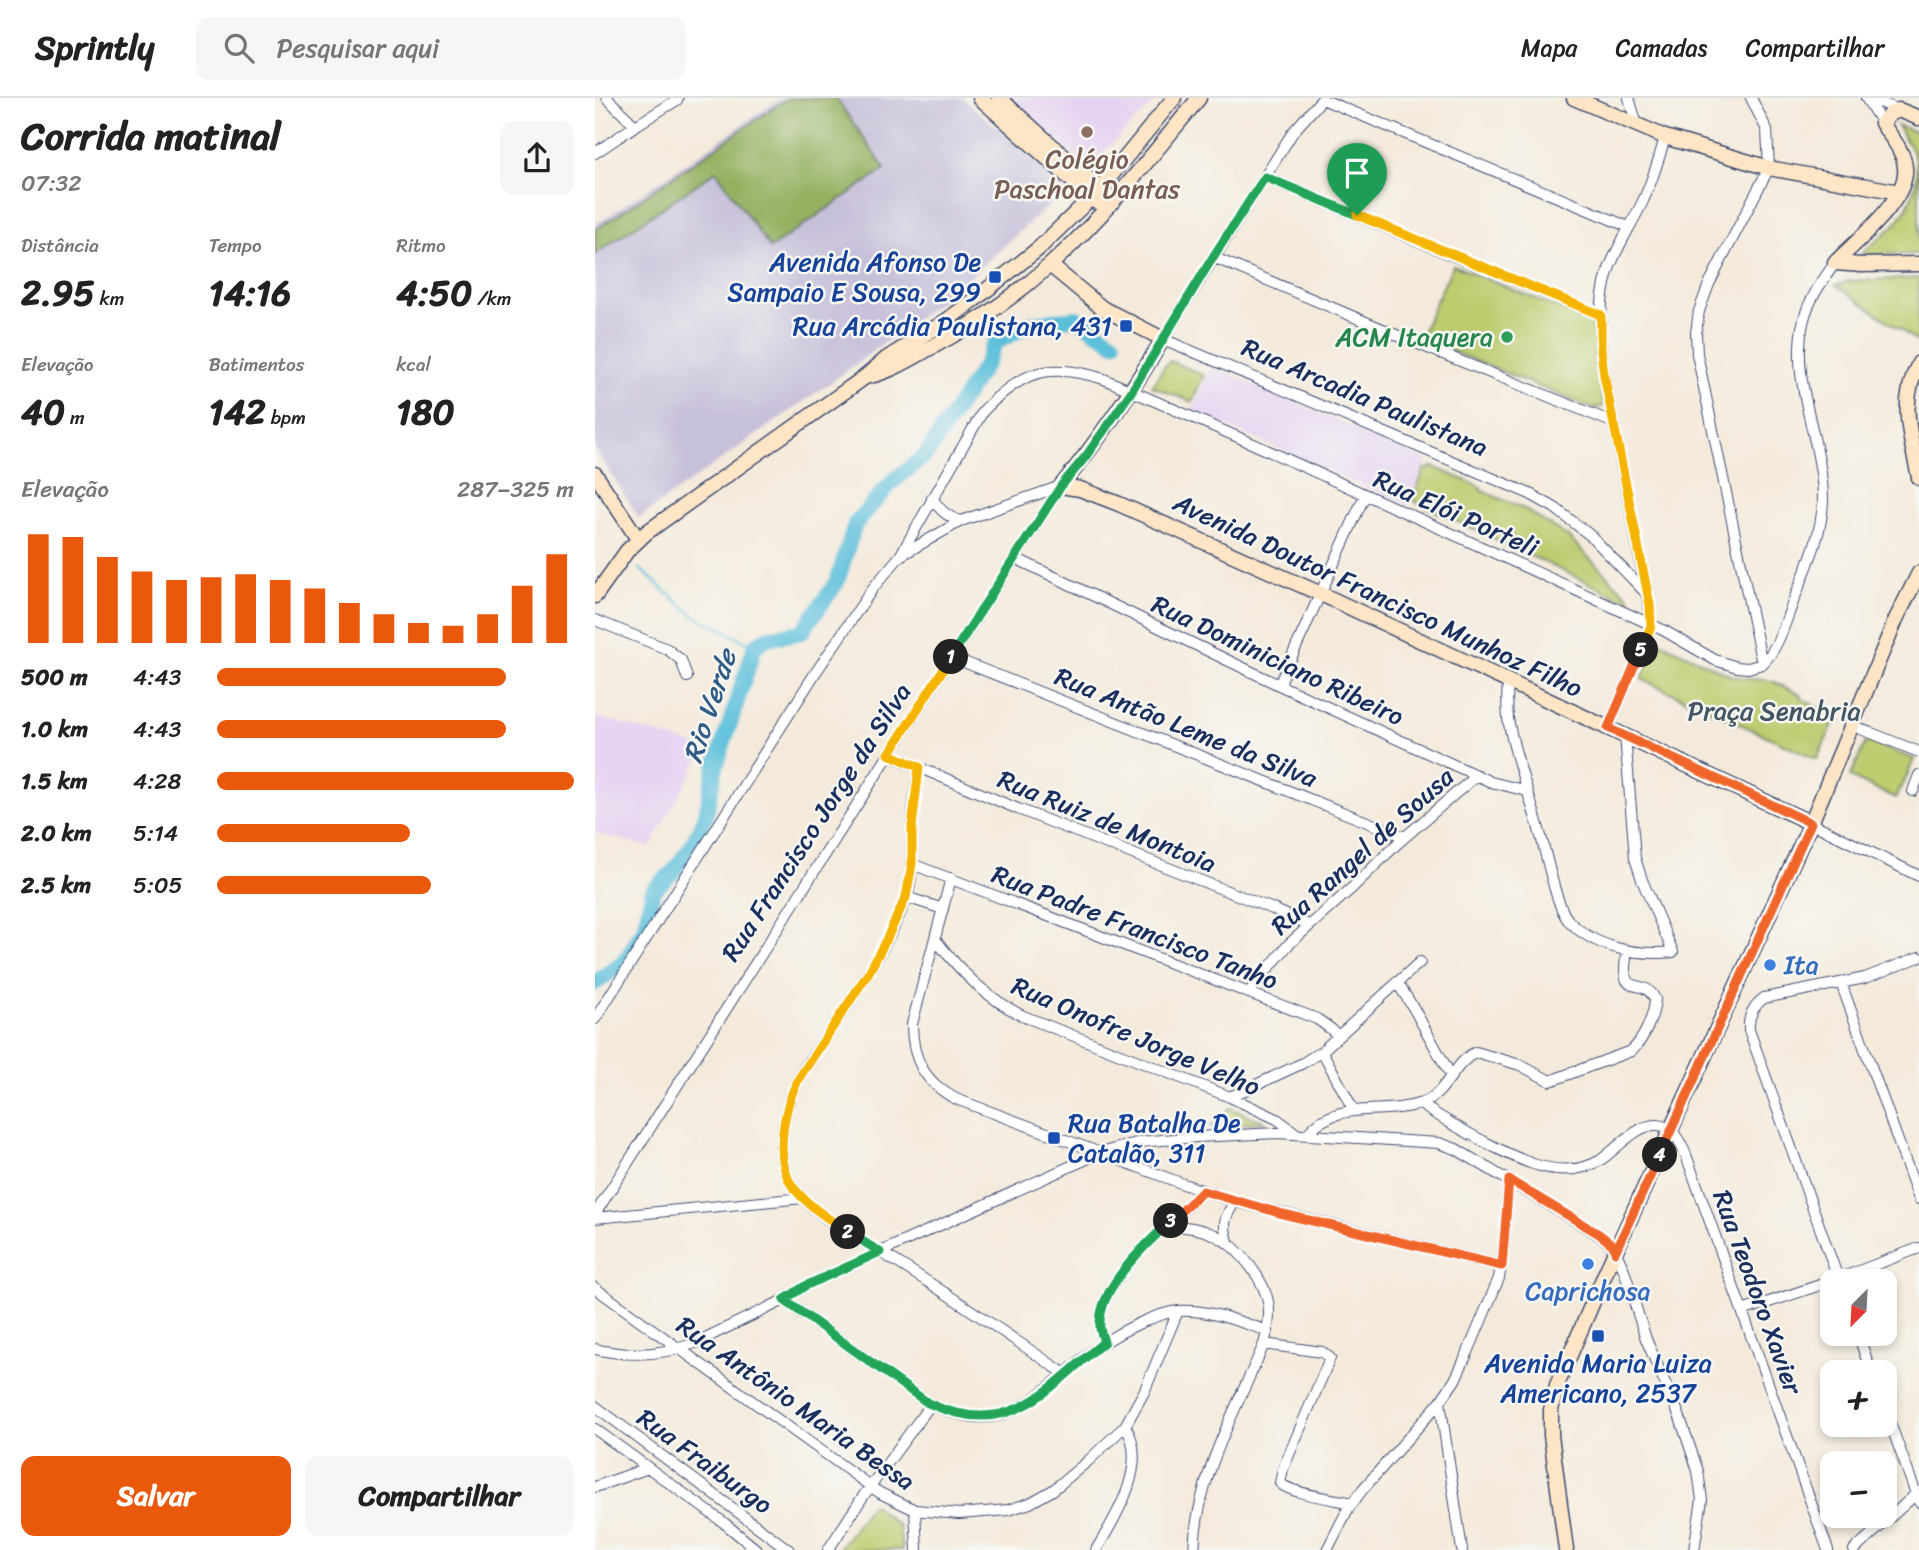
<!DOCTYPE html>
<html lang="pt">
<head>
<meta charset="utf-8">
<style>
  :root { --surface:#fff; --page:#f6f6f6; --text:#222; --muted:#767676; --line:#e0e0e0; --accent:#ea580c }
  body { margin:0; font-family:Sriracha,sans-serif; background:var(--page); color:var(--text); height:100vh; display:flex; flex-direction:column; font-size:26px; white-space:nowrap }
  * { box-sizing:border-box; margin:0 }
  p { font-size:23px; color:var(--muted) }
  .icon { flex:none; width:38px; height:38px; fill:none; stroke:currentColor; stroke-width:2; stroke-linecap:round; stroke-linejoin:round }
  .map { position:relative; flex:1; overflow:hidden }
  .panel { display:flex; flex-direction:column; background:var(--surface); width:595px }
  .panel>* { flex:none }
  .needle { width:46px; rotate:204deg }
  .controls { position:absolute; left:1225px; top:1171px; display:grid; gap:14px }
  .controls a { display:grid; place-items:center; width:77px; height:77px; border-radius:14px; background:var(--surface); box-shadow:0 4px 10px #0003; font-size:35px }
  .pin { position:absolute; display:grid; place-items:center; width:60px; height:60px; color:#fff; margin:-72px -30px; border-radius:50% 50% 50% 0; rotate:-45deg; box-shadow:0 0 7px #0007 }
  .pin .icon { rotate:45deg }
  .km { position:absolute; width:35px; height:35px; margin:-18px; border-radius:50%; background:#222; color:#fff; font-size:19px; line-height:35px; text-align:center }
  .round { display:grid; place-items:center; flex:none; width:74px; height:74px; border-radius:14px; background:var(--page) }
  .overview { display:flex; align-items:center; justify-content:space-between; height:119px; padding:0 21px }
  h1 { font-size:38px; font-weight:700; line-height:52px }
  .metrics { display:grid; grid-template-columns:repeat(3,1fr); gap:10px; height:119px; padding:7px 21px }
  .metrics div { display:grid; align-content:center }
  .metrics b { font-size:35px; font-weight:700 }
  .metrics small { font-size:19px; font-weight:400 }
  .metrics p { font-size:19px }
  .chart { height:196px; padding:14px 21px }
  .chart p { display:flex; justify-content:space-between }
  .chart svg { width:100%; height:126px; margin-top:7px; stroke:var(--accent); stroke-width:6 }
  .cta { display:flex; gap:14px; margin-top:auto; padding:14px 21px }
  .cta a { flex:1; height:80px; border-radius:14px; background:var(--accent); color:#fff; font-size:28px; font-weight:700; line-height:80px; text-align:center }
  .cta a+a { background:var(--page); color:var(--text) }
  ul { padding:0 21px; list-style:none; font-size:23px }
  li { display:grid; grid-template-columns:112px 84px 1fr; align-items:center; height:52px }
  li i { height:18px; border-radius:9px; background:var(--accent) }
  header { display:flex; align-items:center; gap:42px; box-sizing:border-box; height:98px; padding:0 35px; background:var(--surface); border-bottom:2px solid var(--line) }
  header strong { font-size:33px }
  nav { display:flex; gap:38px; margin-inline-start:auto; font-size:24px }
  .search { width:490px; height:63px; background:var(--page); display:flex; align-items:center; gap:18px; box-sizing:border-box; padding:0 24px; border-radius:14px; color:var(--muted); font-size:26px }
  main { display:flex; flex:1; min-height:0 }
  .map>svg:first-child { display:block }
</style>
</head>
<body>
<header>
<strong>Sprintly</strong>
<div class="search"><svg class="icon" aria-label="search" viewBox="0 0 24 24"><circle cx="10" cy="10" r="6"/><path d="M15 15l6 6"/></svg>Pesquisar aqui</div>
<nav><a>Mapa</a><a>Camadas</a><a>Compartilhar</a></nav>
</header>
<main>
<section class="panel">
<div class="overview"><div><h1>Corrida matinal</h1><p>07:32</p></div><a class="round"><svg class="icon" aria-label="share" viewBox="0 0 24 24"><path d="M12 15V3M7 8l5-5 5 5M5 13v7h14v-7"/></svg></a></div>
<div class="metrics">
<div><p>Distância</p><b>2.95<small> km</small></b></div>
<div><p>Tempo</p><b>14:16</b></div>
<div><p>Ritmo</p><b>4:50<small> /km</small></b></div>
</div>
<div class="metrics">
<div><p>Elevação</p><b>40<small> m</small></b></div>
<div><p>Batimentos</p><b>142<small> bpm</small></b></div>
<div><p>kcal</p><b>180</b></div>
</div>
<div class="chart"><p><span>Elevação</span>287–325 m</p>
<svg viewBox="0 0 160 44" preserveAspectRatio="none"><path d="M5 44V6M15 44V7M25 44V14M35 44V19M45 44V22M55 44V21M65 44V20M75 44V22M85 44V25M95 44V30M105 44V34M115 44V37M125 44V38M135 44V34M145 44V24M155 44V13"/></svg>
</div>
<ul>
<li><b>500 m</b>4:43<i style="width:81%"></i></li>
<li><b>1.0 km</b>4:43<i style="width:81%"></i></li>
<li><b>1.5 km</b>4:28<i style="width:100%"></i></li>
<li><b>2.0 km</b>5:14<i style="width:54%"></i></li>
<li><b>2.5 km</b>5:05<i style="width:60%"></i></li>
</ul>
<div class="cta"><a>Salvar</a><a>Compartilhar</a></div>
</section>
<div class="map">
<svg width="1324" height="1452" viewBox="0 0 1324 1452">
  <rect width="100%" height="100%" fill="#f6f6f2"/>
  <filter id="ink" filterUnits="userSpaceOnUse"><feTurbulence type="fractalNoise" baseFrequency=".0143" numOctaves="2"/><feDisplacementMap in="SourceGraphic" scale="14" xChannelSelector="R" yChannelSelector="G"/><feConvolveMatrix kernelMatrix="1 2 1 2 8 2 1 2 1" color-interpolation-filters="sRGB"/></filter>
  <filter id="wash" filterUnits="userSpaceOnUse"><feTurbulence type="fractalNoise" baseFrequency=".00686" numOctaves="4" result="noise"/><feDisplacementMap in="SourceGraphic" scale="28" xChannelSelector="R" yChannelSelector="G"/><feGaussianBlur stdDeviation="1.57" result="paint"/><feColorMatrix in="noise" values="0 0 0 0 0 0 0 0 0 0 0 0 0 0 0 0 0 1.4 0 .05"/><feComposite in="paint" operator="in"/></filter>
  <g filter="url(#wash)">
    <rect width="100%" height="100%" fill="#f4eadb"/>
    <!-- built -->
    <path fill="#e5d3f1" d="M 417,0 L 564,0 L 493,69 Z
      M 616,268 L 832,362 L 812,407 L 597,313 Z
      M 0,618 L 111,650 L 55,749 L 0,735 Z"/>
    <!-- industrial -->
    <path fill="#c7c0d9" d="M 186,0 L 367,0 L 473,90 L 363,190 L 246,277 L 44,420 L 0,351 L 0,127 Z"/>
    <!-- green -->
    <path fill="#bccc6e" stroke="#6c7e66" stroke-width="2" d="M 1302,27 L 1324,35 L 1324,156 L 1266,157 C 1274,148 1286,140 1295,131 C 1314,114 1324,88 1321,62 C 1316,49 1308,38 1302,27 Z
      M 858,167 L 995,223 L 1000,238 L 1000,263 L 1009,308 L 999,311 L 824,240 Z
      M 1324,180 L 1323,244 L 1241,187 L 1254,183 Z
      M 575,263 L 609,277 L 597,304 L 557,288 L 569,269 Z
      M 836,368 L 886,389 L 885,392 L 927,410 L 972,438 L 1035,500 L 1036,505 L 817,402 L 830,370 L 835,372 Z
      M 1063,543 L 1139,579 L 1177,583 L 1206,597 L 1206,600 L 1241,620 L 1222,661 L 1046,581 Z
      M 1271,643 L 1319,661 L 1308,687 L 1300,700 L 1255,679 Z
      M 635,1010 L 670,1024 L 617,1028 Z
      M 277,1406 L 304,1428 L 307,1452 L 243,1452 Z"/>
    <!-- forest -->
    <path fill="#95b061" stroke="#587060" stroke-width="2" d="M 193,0 L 241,0 L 290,71 L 175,150 L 121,73 L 0,156 L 0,132 Z"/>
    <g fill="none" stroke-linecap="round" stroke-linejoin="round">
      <!-- stream -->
      <path stroke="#5dc0db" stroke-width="2.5" d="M 44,470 L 98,517 L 160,548"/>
      <!-- river -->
      <path stroke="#5dc0db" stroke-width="16" d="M 0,885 L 30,863 L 49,831 L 58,792 L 78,774 L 96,749 L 110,720 L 121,668 L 160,548 L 172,540 L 207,534 L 242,484 L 260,426 L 297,384 L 331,357 L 390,267 L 400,245 L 437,225 L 481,220 L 519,245"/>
    </g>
  </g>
  <g filter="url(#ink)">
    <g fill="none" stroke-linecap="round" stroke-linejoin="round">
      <!-- street casing -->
      <g stroke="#3c4b71" stroke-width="12">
        <path id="street" d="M 12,0 L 40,28
          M 728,0 L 698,34 L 568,241 L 935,396 L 960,410 L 996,438 L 1052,496
          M 1034,0 L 1042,27
          M 1156,0 L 1172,32 L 1174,70 L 1114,186 L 1104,213 L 1101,235 L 1102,256 L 1167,566
          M 1271,0 L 1287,25
          M 1274,0 L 1304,12
          M 727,1 L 1034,129
          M 0,55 L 40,28 L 82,2 L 83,0
          M 670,79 L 854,156 L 1006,217
          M 618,159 L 818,244 L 1017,324
          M 337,400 C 345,412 352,419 366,423
          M 305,458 L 388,313 C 428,272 454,264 509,281 L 645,340 L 893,452 L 1068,532 L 1120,562 L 1142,569 L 1153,570 L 1167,566
          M 420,460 L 684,587 L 896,684 L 932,693
          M 0,522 L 72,551 L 86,562 L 92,579
          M 356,559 L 810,739
          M 1167,566 C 1183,551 1190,525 1198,504 C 1211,471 1227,438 1228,402 C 1228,341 1193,282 1209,221 C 1214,201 1228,182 1240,165
          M 913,583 C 912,595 912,608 913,620 C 919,659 935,697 945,735 C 951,754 961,808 973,822 C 999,850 1042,858 1078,854 L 1047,782 L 1040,760 L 1030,637
          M 684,587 L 770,397
          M 1256,627 L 1324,654
          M 1013,630 L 1056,528 L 1054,507 L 1009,277 C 1005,243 1003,207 1013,174 C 1021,150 1036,128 1047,105 C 1057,84 1064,61 1070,39
          M 294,657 L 423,711 L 678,811 L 714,827
          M 324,669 C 321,690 317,711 317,732 C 316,755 319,779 311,801 C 293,847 265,889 237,930 C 224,950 206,971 198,993 C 187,1021 180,1065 199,1090 C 225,1124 280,1149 316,1173 C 368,1206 419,1241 470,1276
          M 1318,693 L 1324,677
          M 1216,725 L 1324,778
          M 317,766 L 722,921 L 736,931 L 743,938
          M 356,780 L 317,926 C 317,961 329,984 361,1001 L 591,1087 L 645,1105 L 907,1168
          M 311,799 L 348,811
          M 340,841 C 366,874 390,899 428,918 L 635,999 L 682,1021 L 702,1036
          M 802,884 L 819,911 L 856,978
          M 1246,885 L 1324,1101
          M 654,894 L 693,847 L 758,789 L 803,745 L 882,677
          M 0,921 L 219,577 L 278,490 L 305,458 L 366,423 L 466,388
          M 727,953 L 759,1013
          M 635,999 L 708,965 L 727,953 L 825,864
          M 825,1006 C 845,1019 865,1031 886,1042 C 920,1060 965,1085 1004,1063 C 1022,1052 1040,1026 1063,1027 C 1078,1028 1086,1045 1091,1057 L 1233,1452
          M 712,1036 C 742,1000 786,1019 827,1005 C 851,997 858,965 881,954 L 925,967 L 955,983 L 1036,953 C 1049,942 1059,918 1060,901 C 1047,875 1023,906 1032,853
          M 0,1116 L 466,388
          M 0,1120 L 208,1100
          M 572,1128 L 608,1093
          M 633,1143 C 627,1125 630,1119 640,1103
          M 1244,1183 L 1154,932 C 1153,918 1158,908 1169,900 L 1270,880 L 1324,859
          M 0,1190 L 285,1395 L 320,1412 L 364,1416 L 413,1412 L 435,1405 L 458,1392 L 493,1363 L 530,1328 L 549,1294 L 583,1213
          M 189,1202 L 333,1305 C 419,1348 448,1285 510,1244 C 521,1237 532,1231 543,1226 C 556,1220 570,1214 584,1213 C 614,1211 645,1224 673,1233
          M 1147,1213 L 1243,1181 L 1324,1150
          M 1263,1236 L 1276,1274
          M 509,1244 C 508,1239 505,1234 505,1228 C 503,1192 547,1149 572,1128 C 610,1128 633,1138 656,1169 C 676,1196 678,1214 669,1246 C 641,1312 602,1378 599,1452
          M 669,1246 L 727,1254 L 735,1260 L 688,1371 L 685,1385 C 696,1396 740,1401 758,1405
          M 0,1251 C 34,1259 68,1257 100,1245 L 189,1202 L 210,1188 L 505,1055 L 545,1044 L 602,1039 L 682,1035 L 844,1045 L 861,1051 L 1004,1137 L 1018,1148 L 1029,1172 L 1051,1241 L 1084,1317 L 1103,1373 L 1107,1402 L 1099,1452
          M 845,1304 L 867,1452
          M 0,1308 L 194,1452
          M 1290,1311 L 1324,1404
          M 0,1331 L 128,1424 L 162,1452
          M 0,1389 L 53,1370
          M 320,1412 L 322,1452
          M 233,1452 L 269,1397 L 336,1306
          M 501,1452 C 521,1419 555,1365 530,1328
          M 732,1452 L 753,1411 L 768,1391 L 845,1304 L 860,1282 L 873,1254 L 904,1180 L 908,1156 L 914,1082
          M 1259,1452 L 1321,1396"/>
      </g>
      <!-- secondary casing -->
      <g stroke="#3c4b71" stroke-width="17">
        <path id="secondary" d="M 385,0 L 501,104
          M 404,0 L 512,97
          M 979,0 L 1070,39 L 1174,70 L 1304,94
          M 1240,165 C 1261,143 1314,102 1310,69 C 1309,53 1295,38 1287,25 L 1295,16 L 1304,12 L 1324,20
          M 1240,165 L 1267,167 L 1324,166
          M 455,167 L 507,210 L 568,241 C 537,293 505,341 466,388
          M 1324,265 C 1303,306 1316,338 1324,380
          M 275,278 C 297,273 317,260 337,249 C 379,227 420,198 455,167 C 511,117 557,57 604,0
          M 0,376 L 43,441
          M 466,388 L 485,391 L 524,406 L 726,496 L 1216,725
          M 0,498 L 32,453 L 52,434 L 270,279 L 291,261 L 351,223 L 379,202 L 443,151 L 505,91 L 579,0
          M 971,1452 L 956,1337 L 956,1312 L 962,1287 L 1010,1176 L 1216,725 L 1301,521 L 1324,475"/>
      </g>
      <!-- street -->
      <use href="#street" stroke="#fff" stroke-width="10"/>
      <!-- secondary -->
      <use href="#secondary" stroke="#fde5c5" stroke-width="14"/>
    </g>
  </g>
  <g fill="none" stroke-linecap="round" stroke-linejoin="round" filter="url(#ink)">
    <!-- split-1 casing -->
    <g stroke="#fff" stroke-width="14">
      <path id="split-1" d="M 356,559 L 466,388 L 491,358 L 536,294 L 618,159 L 670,79 L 762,117"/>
    </g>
    <!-- split-2 casing -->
    <g stroke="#fff" stroke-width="14">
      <path id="split-2" d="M 253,1134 C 234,1121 212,1107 198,1089 C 178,1061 189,1008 204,980 L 274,874 L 292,840 L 311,799 L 317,766 L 317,729 L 324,669 L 294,656 L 356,559"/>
    </g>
    <!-- split-3 casing -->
    <g stroke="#fff" stroke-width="14">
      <path id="split-3" d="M 253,1134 L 285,1154 L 210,1188 L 189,1202 L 333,1305 C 416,1343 450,1292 509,1244 C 508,1239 505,1234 505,1229 C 502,1191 551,1146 576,1123"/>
    </g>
    <!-- split-4 casing -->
    <g stroke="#fff" stroke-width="14">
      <path id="split-4" d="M 576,1123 L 608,1093 L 688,1116 L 907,1168 L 914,1082 L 1004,1136 L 1018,1147 L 1020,1154 L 1065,1057"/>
    </g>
    <!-- split-5 casing -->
    <g stroke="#fff" stroke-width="14">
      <path id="split-5" d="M 1046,552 L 1013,630 L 1216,725 L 1065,1057"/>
    </g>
    <!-- split-6 casing -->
    <g stroke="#fff" stroke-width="14">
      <path id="split-6" d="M 762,117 L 1006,217 L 1006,251 L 1009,277 L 1055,507 L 1056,528 L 1046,552"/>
    </g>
    <!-- split-1 -->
    <use href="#split-1" stroke="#22a559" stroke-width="9"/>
    <!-- split-2 -->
    <use href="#split-2" stroke="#f5b400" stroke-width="9"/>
    <!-- split-3 -->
    <use href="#split-3" stroke="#22a559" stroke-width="9"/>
    <!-- split-4 -->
    <use href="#split-4" stroke="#f0652b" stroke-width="9"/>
    <!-- split-5 -->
    <use href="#split-5" stroke="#f0652b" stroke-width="9"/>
    <!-- split-6 -->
    <use href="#split-6" stroke="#f5b400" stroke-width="9"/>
  </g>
  <!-- markers -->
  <circle fill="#8d6e63" stroke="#f6f6f2" stroke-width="2.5" cx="492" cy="34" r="7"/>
  <g fill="#1a4fb4" stroke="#f6f6f2" stroke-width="2.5">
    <rect x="393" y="172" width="14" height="14" rx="3.5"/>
    <rect x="524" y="221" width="14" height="14" rx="3.5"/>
    <rect x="452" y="1033" width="14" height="14" rx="3.5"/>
    <rect x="996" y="1231" width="14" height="14" rx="3.5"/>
  </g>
  <circle fill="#2e9e5b" stroke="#f6f6f2" stroke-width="2.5" cx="912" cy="239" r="7"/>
  <g fill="#3f7fe0" stroke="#f6f6f2" stroke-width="2.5">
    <circle cx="1175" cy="867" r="7"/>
    <circle cx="993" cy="1166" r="7"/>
  </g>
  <g text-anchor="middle" stroke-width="5" stroke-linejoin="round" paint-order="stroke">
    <!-- education labels -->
    <g font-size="26" fill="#785e54" stroke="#f6f6f2">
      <text x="492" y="70">Colégio<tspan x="492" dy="30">Paschoal Dantas</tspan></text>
    </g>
    <!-- transit labels -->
    <g font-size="26" fill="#164399" stroke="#f6f6f2" text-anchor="end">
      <text x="386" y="173">Avenida Afonso De<tspan x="386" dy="30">Sampaio E Sousa, 299</tspan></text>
      <text x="517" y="237">Rua Arcádia Paulistana, 431</text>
      <text x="473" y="1034" text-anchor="start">Rua Batalha De<tspan x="473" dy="30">Catalão, 311</tspan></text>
      <text x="1003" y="1274" text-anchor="middle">Avenida Maria Luiza<tspan x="1003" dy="30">Americano, 2537</tspan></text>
    </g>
    <!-- leisure labels -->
    <g font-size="26" fill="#27864d" stroke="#f6f6f2" text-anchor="end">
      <text x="898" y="248">ACM Itaquera</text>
    </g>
    <!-- street labels -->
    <g font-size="26" fill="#1b2f5e" stroke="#f6f6f2">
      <text transform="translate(770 299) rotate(23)" y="9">Rua Arcadia Paulistana</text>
      <text transform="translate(861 415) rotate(24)" y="9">Rua Elói Porteli</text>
      <text transform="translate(783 497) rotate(25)" y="9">Avenida Doutor Francisco Munhoz Filho</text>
      <text transform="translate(683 562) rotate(25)" y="9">Rua Dominiciano Ribeiro</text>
      <text transform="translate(591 629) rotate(22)" y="9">Rua Antão Leme da Silva</text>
      <text transform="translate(512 723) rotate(22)" y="9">Rua Ruiz de Montoia</text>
      <text transform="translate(221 724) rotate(-57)" y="9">Rua Francisco Jorge da Silva</text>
      <text transform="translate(767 753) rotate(-42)" y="9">Rua Rangel de Sousa</text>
      <text transform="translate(540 829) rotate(21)" y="9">Rua Padre Francisco Tanho</text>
      <text transform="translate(541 938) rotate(23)" y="9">Rua Onofre Jorge Velho</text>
      <text transform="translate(1163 1194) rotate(70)" y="9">Rua Teodoro Xavier</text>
      <text transform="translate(201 1305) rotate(35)" y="9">Rua Antônio Maria Bessa</text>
      <text transform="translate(110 1363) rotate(36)" y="9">Rua Fraiburgo</text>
    </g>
    <!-- park labels -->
    <g font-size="26" fill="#435662" stroke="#f6f6f2">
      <text x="1179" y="622">Praça Senabria</text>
    </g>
    <!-- shop labels -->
    <g font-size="26" fill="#366cbe" stroke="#f6f6f2" text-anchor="start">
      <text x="1189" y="876">Ita</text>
      <text x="993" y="1202" text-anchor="middle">Caprichosa</text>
    </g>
    <!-- water labels -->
    <g font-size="28" font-style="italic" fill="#2f5a84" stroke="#f6f6f2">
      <text transform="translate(114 608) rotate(-72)" y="10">Rio Verde</text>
    </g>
  </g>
</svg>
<div class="controls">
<a><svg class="needle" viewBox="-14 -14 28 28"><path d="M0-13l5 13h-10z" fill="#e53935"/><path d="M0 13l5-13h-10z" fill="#767676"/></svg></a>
<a>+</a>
<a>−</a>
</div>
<div class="pin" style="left:762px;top:117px;background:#1e9e55"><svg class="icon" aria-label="arrive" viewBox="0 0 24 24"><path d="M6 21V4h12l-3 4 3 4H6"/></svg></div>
<b class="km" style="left:356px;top:559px">1</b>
<b class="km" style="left:253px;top:1134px">2</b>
<b class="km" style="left:576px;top:1123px">3</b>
<b class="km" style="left:1065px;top:1057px">4</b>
<b class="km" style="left:1046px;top:552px">5</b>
</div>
</main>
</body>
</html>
